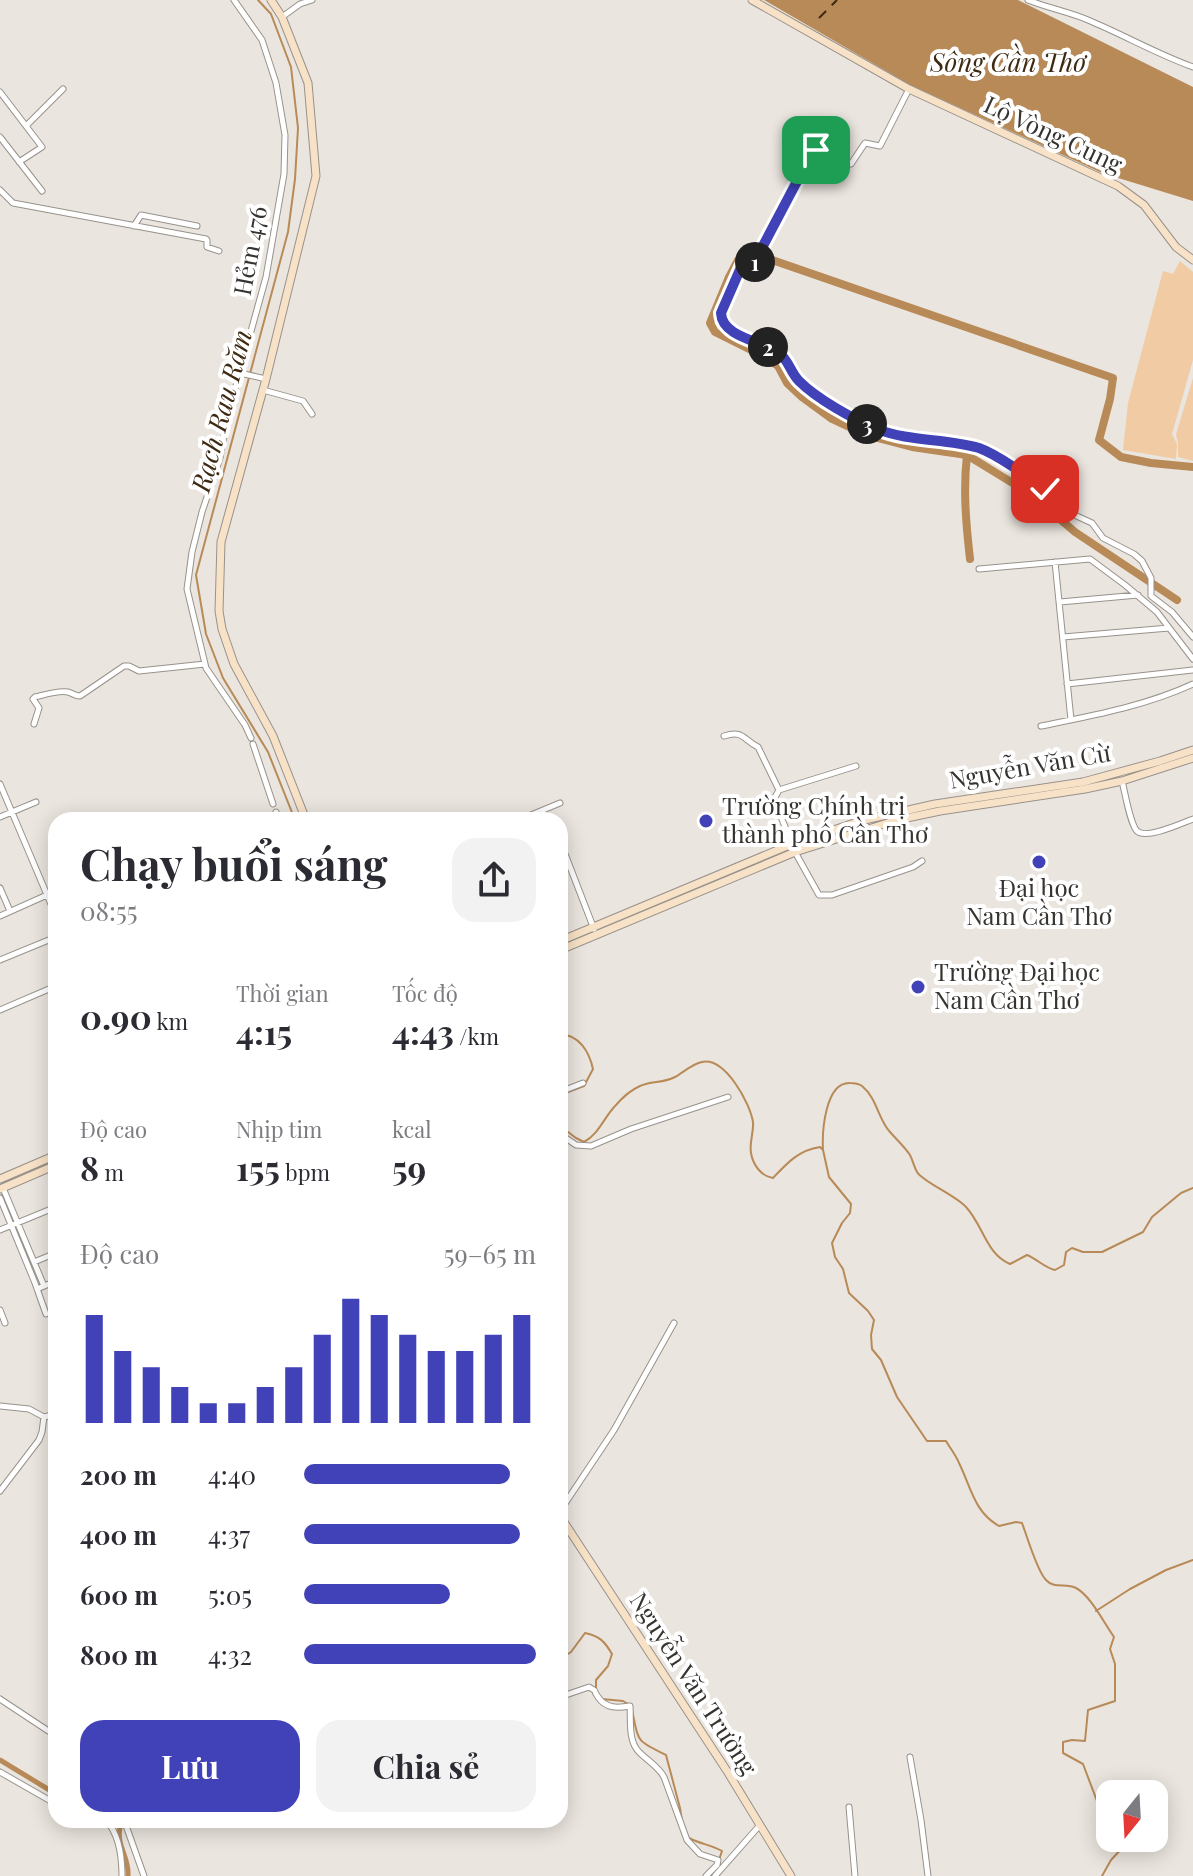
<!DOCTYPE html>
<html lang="vi">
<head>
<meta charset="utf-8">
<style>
  :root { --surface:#fff; --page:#f2f2f3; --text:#2b2b33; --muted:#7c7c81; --accent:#4142b7 }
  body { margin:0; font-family:"Playfair Display",serif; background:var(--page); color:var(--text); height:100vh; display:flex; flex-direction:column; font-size:30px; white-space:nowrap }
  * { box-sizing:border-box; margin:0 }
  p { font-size:26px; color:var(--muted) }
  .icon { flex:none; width:44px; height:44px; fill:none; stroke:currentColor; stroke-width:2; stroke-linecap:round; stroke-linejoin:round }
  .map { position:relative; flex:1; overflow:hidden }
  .drawer { position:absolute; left:48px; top:812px; width:520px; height:1016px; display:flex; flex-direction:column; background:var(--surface); border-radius:24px; box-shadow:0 4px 20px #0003 }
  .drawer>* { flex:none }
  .needle { width:52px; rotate:198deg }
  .controls { position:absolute; left:1096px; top:1780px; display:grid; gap:16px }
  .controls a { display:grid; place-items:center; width:72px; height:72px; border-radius:16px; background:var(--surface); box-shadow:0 4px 20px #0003; font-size:40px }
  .pin { position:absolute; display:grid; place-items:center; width:68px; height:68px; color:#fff; margin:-34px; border-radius:16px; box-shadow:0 4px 12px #0006 }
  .km { position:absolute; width:40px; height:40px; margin:-20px; border-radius:50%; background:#222; color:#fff; font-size:22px; line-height:40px; text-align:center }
  .round { display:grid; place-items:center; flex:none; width:84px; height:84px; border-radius:24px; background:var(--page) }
  .overview { display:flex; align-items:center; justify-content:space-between; height:136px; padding:0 32px }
  h1 { font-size:44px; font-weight:700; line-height:60px }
  .stats { display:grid; grid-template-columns:repeat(3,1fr); gap:12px; height:136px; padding:8px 32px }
  .stats div { display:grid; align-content:center }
  .stats b { font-size:34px; font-weight:700 }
  .stats small { font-size:22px; font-weight:400 }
  .stats p { font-size:22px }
  .chart { height:224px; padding:16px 32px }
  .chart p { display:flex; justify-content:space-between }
  .chart svg { width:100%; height:144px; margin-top:8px; stroke:var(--accent); stroke-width:6 }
  .action { display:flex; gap:16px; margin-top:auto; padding:16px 32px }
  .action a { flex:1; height:92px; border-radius:24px; background:var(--accent); color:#fff; font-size:32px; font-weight:700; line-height:92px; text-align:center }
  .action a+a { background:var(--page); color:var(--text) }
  ul { padding:0 32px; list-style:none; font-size:26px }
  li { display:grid; grid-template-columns:128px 96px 1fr; align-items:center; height:60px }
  li i { height:20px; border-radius:10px; background:var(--accent) }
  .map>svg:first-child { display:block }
</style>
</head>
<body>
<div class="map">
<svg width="1193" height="1876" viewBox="0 0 1193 1876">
  <rect width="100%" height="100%" fill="#ebe5df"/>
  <!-- green -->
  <path fill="#f0cba4" d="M 1180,261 L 1193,272 L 1193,360 L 1172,434 L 1177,444 L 1176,459 L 1123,450 L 1128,403 L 1163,271 L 1173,274 Z
    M 1193,378 L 1193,461 L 1178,457 L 1178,443 L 1176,434 Z"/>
  <!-- water -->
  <path fill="#b88a57" d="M 764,0 L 1018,0 L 1193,87 L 1193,201 L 1102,173 L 912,86 Z"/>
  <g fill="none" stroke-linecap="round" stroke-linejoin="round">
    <!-- stream -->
    <path stroke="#b88a57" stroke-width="2" d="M 258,0 L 271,14 L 291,67 L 298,128 L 295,179 L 288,232 L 196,575 L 206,634 L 223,678 L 268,752 L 295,820
      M 560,1034 C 579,1035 589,1051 593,1069 L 584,1086 L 560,1095
      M 560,1126 L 576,1138 L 584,1142 C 599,1134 604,1117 616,1105 C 622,1098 631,1090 640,1086 C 651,1081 664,1083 675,1077 C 684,1072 692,1064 702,1062 C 725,1057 750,1103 753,1122 C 754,1132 749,1143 751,1153 C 753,1165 761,1176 773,1178 C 787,1163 799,1150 820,1147 L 823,1150 C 822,1132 825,1082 850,1083 C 853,1083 859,1084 862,1086 C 877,1098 878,1119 890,1132 C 897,1140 904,1146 910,1155 C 913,1161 914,1167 917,1172 C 923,1182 955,1195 966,1207 C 983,1225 986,1254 1010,1264 L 1027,1255 C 1037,1259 1045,1268 1055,1270 L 1064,1265 L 1066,1252 L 1072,1248 L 1083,1252 L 1102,1252 L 1143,1232 L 1152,1217 L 1181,1193 L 1193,1188
      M 823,1150 L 829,1177 L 851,1204 L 850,1213 L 842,1223 L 832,1243 L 835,1257 L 843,1269 L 849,1293 L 868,1311 L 874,1320 L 871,1335 L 872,1349 L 881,1360 L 897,1397 L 927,1441 L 946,1441 C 950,1448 956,1455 959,1463 C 971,1487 974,1512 999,1526 L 1016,1522 L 1022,1523 C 1027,1536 1037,1571 1046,1580 C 1054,1589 1066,1583 1076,1588 C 1090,1595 1104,1623 1114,1637 L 1110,1649 L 1115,1664 L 1115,1701 L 1088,1710 L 1085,1741 L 1072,1740 L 1063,1742 L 1063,1753 L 1083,1764 L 1097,1801 L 1100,1818 L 1110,1826
      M 1096,1611 L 1130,1589 L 1166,1570 L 1193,1560
      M 560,1656 L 563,1657 L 571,1652 L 585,1633 C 600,1636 605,1642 612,1654 L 608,1666 L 596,1680 L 596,1690
      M 602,1699 L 623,1701 L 630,1705
      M 632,1710 C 639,1742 635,1740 666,1755 L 680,1808 L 682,1821
      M 689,1838 C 700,1844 712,1845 722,1851 L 718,1863
      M 1102,1876 L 1111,1860 L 1124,1846 L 1123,1838"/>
    <!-- canal -->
    <path stroke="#b88a57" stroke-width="5" d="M 0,1760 L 56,1794
      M 115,1820 L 120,1828 C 116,1845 130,1859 128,1876"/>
    <!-- river -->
    <path stroke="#b88a57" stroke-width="8" d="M 967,455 C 963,490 966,524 970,559
      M 1177,600 L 1075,532 L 1032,495 L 967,455 L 912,447 L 866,435 L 832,419 L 802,397 L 787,383 L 778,366 L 763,356 L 715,332 L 710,323 L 729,277 L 738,260 L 752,253 L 1113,378 L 1110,399 L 1099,440 L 1121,457 L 1151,463 L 1193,467"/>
    <!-- ferry -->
    <path stroke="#3e2912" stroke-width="2" stroke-dasharray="10 8" stroke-linecap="butt" d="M 819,18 L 837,0"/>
    <!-- street casing -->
    <g stroke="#98928c" stroke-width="7">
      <path id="street" d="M 234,0 L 262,40 L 276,83 L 285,135 L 284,174 L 266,277 L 227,418 L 220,458 L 202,512 L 192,552 L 187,589 L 206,668 L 245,725 L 251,738
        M 1028,0 C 1048,8 1069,12 1088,20 C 1124,35 1157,54 1193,67
        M 282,17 L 300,4 L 312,0
        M 909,89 L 880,146 L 865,143 L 851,164 L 816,150 L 813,151 L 755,262 L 742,265 L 720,317 L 730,329 L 738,334 L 776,350 L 782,355 L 800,382 L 835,407 L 861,422 L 906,437 L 940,439 L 979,448 L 1011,464 L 1024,474 L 1041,483 L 1049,497 L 1057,505 L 1068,512 L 1092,523 L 1103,538 L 1134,554 L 1142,561 L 1151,578 L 1151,596 L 1172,612 L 1193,637
        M 0,92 L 42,147 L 19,162
        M 26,126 L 63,89
        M 0,137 L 42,191
        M 0,190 L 13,203 L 206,239 L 207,240 L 207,247 L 219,251
        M 134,226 L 141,215 L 197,226
        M 240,373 L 266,379
        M 263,390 L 303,401 L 312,414
        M 1055,562 L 1071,720
        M 979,569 L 1090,559 L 1125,585 L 1157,612 L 1193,659
        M 1060,602 L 1138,595
        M 1063,637 L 1169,628
        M 1067,684 L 1193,670
        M 34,724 L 39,708 L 33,699 L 35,697 C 44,695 58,690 68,692 C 72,693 75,696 80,696 L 124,666 L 129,666 L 139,671 L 205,664
        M 1041,726 C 1091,716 1146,706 1193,684
        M 724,736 C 744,730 742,739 758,747 L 779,790
        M 253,744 L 273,804
        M 856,766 L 779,790 L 774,799 L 795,852 L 819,895 L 832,895 L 913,867 L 922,861
        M 1122,781 C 1125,792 1130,824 1137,831 C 1146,840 1182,823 1193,819
        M 0,784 L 56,916
        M 276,812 L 279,820
        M 0,817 L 36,802
        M 519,820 L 560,803
        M 560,841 L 594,929
        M 0,888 L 10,911
        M 0,916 L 47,895
        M 0,960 L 56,937
        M 0,1010 L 56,986
        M 560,1092 L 583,1083
        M 560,1134 L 576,1145 L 591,1146 L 631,1129 L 728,1097
        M 3,1188 L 44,1286
        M 0,1198 L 35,1283 L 46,1314
        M 0,1230 L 56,1207
        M 34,1262 L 56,1253
        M 37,1289 L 56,1281
        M 0,1310 L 5,1323
        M 0,1406 L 29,1409 L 44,1417 L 56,1414
        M 0,1491 L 39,1440 L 42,1432 L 44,1417
        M 560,1511 L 614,1430 L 674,1323
        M 560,1697 L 589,1687 C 600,1694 591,1687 598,1697 C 606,1709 618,1708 630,1706 C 631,1721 628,1741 639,1752 C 648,1761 658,1766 664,1777 L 687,1840 L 700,1854 L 718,1860 L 717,1865 L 706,1876
        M 0,1699 L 56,1736
        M 910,1757 L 921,1820 L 928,1876
        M 0,1772 L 56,1804
        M 849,1807 L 855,1876
        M 106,1820 C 119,1834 122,1857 122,1876
        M 124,1820 L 144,1876
        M 715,1876 L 760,1825"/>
    </g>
    <!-- secondary casing -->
    <g stroke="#98928c" stroke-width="9">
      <path id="secondary" d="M 271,0 L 282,17 L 308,83 L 316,176 L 266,379 L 221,542 L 219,611 L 222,629 L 234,664 L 273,736 L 306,820
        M 752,0 L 909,89 L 1118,186 L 1144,205 L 1176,247 L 1193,260
        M 560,941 L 792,844 L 860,821 L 935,804 L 1083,782 L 1160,761 L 1193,750
        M 560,950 L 795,852 L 897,820 L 940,811 L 1085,789 L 1122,781 L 1193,758
        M 0,1179 L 56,1155
        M 0,1189 L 56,1165
        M 560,1516 L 727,1771 L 791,1876"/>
    </g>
    <!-- street -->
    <use href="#street" stroke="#fff" stroke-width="5"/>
    <!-- secondary -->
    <use href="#secondary" stroke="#f8e2c7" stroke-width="7"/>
  </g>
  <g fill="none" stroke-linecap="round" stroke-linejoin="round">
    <!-- route casing -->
    <g stroke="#fff" stroke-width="16">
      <path id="route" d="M 816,150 L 813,151 L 754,263 L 742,265 L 721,313 C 722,337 761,341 778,352 C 789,360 790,372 799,381 C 817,399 853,419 877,429 C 910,442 945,438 979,448 C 996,454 1011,466 1026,475 C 1034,480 1040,481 1045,489"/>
    </g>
    <!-- route -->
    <use href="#route" stroke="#4142b7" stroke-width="10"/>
  </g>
  <!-- markers -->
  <g fill="#4142b7" stroke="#fff" stroke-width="3">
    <circle cx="706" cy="821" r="8"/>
    <circle cx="1039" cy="862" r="8"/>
    <circle cx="918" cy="987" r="8"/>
  </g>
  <g text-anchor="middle" stroke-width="8" stroke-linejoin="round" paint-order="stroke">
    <!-- street labels -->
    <g font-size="24" fill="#363431" stroke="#fff">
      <text transform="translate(1053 135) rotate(25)" y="8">Lộ Vòng Cung</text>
      <text transform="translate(251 251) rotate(-79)" y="8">Hẻm 476</text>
      <text transform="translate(1030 767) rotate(-10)" y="8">Nguyễn Văn Cừ</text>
      <text transform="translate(693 1684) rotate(57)" y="8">Nguyễn Văn Trường</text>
    </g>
    <!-- poi labels -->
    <g font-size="24" fill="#363431" stroke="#fff" text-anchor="start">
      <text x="722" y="815">Trường Chính trị<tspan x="722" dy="28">thành phố Cần Thơ</tspan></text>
      <text x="1039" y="897" text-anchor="middle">Đại học<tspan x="1039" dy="28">Nam Cần Thơ</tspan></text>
      <text x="934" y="981">Trường Đại học<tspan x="934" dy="28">Nam Cần Thơ</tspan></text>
    </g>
    <!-- water labels -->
    <g font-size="26" font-style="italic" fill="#3e2912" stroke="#fff">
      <text x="1008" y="72">Sông Cần Thơ</text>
      <text transform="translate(222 411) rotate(-75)" y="9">Rạch Rau Răm</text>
    </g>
  </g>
</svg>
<div class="controls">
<a><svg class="needle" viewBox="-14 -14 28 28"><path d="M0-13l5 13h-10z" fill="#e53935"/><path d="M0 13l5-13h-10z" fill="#7c7c81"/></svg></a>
</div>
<div class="pin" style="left:816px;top:150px;background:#1e9e55"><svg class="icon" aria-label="arrive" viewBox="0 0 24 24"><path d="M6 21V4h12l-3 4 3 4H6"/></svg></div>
<div class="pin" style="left:1045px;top:489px;background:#d93025"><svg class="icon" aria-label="check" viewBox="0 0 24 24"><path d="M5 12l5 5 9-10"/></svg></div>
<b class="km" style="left:755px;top:262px">1</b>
<b class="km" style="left:768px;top:347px">2</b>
<b class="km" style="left:867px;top:424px">3</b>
<section class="drawer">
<div class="overview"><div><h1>Chạy buổi sáng</h1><p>08:55</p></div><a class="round"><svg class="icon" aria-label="share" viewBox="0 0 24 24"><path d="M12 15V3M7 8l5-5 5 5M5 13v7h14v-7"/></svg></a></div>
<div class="stats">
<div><b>0.90<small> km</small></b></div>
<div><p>Thời gian</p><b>4:15</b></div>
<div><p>Tốc độ</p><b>4:43<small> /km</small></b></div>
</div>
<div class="stats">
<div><p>Độ cao</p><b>8<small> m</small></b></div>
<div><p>Nhịp tim</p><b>155<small> bpm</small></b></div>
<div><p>kcal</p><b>59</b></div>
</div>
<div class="chart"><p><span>Độ cao</span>59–65 m</p>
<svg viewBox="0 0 160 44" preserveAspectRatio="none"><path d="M5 44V11M15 44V22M25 44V27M35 44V33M45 44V38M55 44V38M65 44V33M75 44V27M85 44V17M95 44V6M105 44V11M115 44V17M125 44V22M135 44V22M145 44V17M155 44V11"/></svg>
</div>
<ul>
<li><b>200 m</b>4:40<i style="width:89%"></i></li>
<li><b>400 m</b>4:37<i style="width:93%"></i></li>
<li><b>600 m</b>5:05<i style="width:63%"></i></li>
<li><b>800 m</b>4:32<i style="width:100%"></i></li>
</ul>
<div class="action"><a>Lưu</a><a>Chia sẻ</a></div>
</section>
</div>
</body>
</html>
